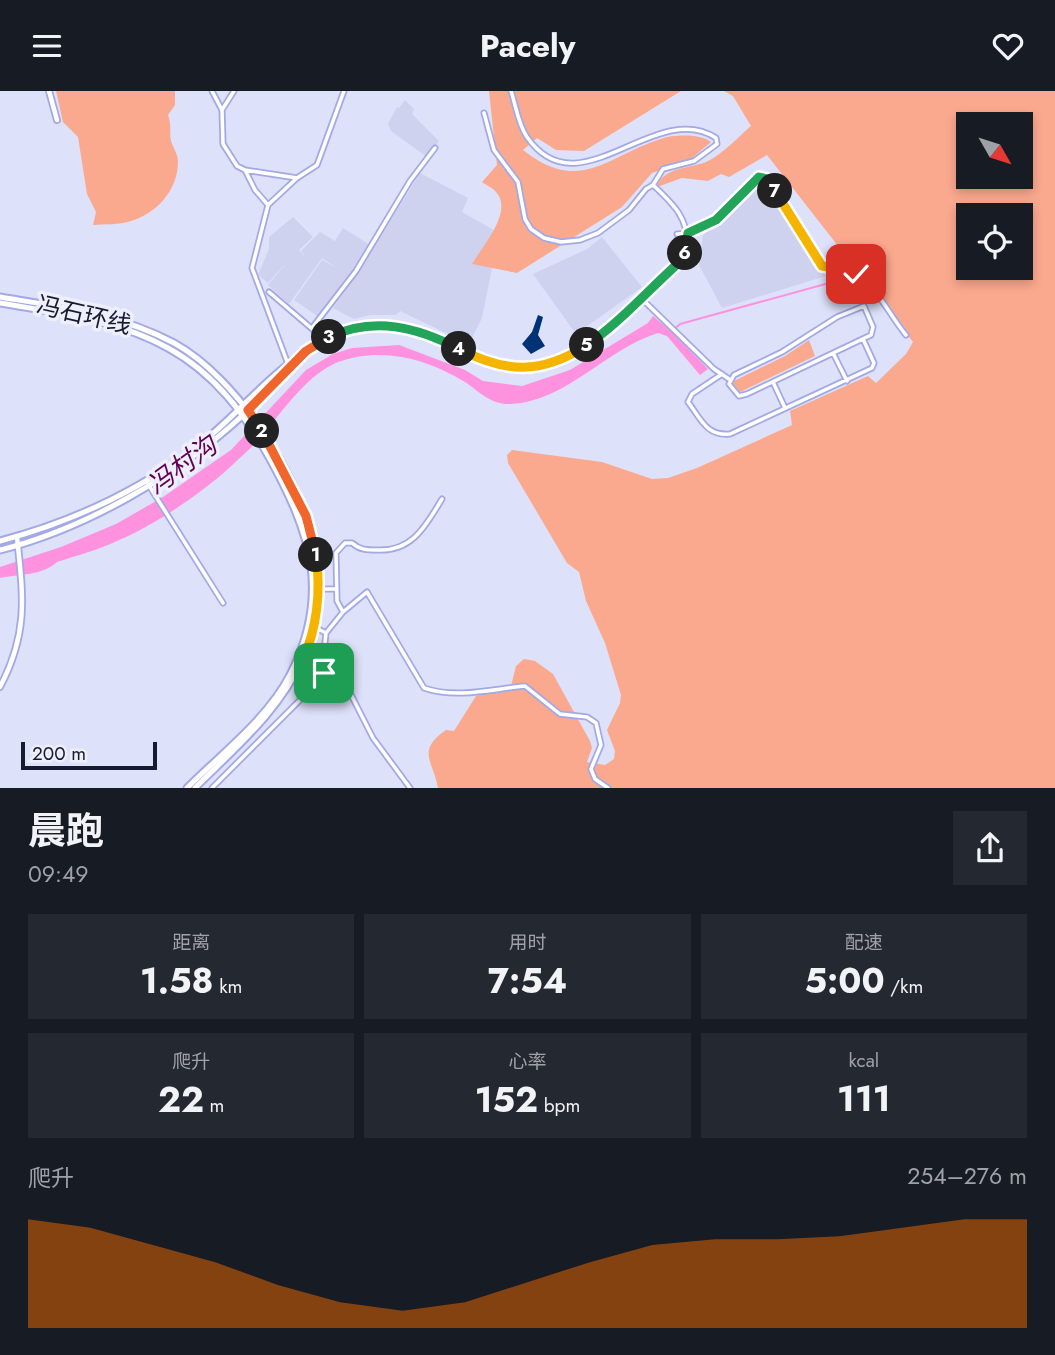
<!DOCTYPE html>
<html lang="zh">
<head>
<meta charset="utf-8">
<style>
  :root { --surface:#171b24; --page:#242831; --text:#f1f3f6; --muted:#9ea1a6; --accent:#b45309 }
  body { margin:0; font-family:Jost,"Noto Sans SC",sans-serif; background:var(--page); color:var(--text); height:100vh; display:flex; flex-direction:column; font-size:26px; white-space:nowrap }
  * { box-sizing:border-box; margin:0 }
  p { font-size:23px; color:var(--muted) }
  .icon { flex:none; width:38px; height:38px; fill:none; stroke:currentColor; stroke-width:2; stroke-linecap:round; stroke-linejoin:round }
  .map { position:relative; height:697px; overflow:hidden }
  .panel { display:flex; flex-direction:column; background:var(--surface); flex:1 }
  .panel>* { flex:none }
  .needle { width:46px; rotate:129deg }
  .controls { position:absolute; left:956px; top:21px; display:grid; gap:14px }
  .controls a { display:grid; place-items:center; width:77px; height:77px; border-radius:0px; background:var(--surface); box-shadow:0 4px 10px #0003; font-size:35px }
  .scale { position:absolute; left:21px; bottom:18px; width:136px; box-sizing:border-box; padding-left:7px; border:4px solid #181a30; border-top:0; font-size:19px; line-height:24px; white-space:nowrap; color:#181a30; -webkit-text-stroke:5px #edeffc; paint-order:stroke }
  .pin { position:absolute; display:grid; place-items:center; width:60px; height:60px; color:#fff; margin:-30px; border-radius:14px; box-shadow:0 4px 10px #0006 }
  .km { position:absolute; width:35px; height:35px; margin:-18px; border-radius:50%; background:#222; color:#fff; font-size:19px; line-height:35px; text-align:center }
  .round { display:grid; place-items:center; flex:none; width:74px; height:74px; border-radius:0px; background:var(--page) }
  .headline { display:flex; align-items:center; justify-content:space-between; height:119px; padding:0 28px }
  h1 { font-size:38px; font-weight:700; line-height:52px }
  .figures { display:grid; grid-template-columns:repeat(3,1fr); gap:10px; height:119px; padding:7px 28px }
  .figures div { display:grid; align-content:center; border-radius:0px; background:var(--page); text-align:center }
  .figures b { font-size:35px; font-weight:700 }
  .figures small { font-size:19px; font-weight:400 }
  .figures p { font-size:19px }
  .chart { height:196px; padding:14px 28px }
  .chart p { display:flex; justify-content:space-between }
  .chart svg { width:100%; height:126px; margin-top:7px; fill:var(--accent); opacity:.7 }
  header { display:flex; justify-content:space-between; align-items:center; height:91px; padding:0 28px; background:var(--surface); font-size:32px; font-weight:700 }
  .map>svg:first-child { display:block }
</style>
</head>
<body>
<header><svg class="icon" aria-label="menu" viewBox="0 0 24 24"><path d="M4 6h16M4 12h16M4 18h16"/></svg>Pacely<svg class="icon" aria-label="heart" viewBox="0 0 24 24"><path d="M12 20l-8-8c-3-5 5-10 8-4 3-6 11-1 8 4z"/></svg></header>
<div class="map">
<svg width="1055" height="697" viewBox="0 0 1055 697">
  <rect width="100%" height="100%" fill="#dee1fa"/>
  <!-- built -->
  <path fill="#ced2ee" d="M 405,9 L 414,18 L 412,23 L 439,50 L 427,66 L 391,40 L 388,33 L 397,16 L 399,17 Z
    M 420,82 L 468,107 L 462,121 L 499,142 L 482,227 L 469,253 L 400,220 L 396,224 L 370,224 L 354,228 L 333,217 L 358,182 Z
    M 761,90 L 767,94 L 826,185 L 722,217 L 699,174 L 703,144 Z
    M 293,126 L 313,146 L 299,159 L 307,168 L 301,160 L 320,141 L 335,150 L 343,137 L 370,154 L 319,226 L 294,209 L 322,169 L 337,177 L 322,167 L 289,213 L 268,194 L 289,169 L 268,192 L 258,184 L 269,158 L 269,146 Z
    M 602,146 L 642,196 L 576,243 L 533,183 L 587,158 Z"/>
  <!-- green -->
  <path fill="#faa98e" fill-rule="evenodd" d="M 56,0 L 175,0 L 175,14 L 168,24 C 172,34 169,42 171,50 C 173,57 178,63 178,71 C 178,99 156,123 131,130 C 119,134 105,133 93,134 L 96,121 L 87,103 L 78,46 L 63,31 Z
    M 489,0 L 681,0 L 584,60 L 556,59 L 537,47 L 523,59 C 582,106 609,62 667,46 C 681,44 700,43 711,51 L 691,68 L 652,82 L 622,116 L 517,182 L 472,173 C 482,156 514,120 496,101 C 493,97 486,94 482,91 L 497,74 Z
    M 724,0 L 1055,0 L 1055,697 L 438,697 C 433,669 416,660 446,639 L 454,640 L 476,605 L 511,595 L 516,575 L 524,568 L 535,570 L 553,583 L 590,650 L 592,657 L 587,671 L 605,674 L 614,668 L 615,660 L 607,639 L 620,612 L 621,604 L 605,552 L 586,510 L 579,481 L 567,472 L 508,372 L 507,364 L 512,359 L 602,371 L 652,388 L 668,387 L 697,377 L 792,334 L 790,320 L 868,285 L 876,292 L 906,263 L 913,251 L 767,64 L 729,86 L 721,83 L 708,90 L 682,87 L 657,96 C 663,75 692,78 708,70 C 724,62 737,47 751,35 L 733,5 ZM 968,33 L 1020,33 L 1020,86 L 968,86 ZM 968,124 L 1020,124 L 1020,177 L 968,177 Z
    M 809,249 L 815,265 L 740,301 L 732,291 L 785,265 Z"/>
  <!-- water -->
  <path fill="#fe92df" d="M 653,225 L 672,241 L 708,278 L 700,284 L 667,245 L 658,242 C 606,258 567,310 511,313 C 491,314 480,301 465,291 C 428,268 381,255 338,271 C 309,283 288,313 269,336 C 258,351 242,365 228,378 C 199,404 153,435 117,450 C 98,459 78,464 57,471 C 42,485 19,483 0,487 L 0,476 L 61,456 L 116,433 L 163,406 L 231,359 L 306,279 L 333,263 L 352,257 L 399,254 L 465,279 L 483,290 L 522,295 L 570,279 L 648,232 Z"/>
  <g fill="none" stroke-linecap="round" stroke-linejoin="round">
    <!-- stream -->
    <path stroke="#fe92df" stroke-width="2" d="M 673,239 L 680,233 L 840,189"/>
  </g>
  <!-- building -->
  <path fill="#023276" d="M 538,224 L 543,226 L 538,244 L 545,255 L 531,263 L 522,253 L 532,241 Z"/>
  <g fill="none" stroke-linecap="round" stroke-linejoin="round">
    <!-- minor casing -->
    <g stroke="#a2a9e4" stroke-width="7">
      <path id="minor" d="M 212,0 L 222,19 L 223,53 L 237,75 L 245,79 L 297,87
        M 511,0 C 516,15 518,33 527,46 C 579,121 655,7 716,47 L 717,53 L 694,70 L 663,78 L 653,94 C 673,113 689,127 687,156
        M 222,19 L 234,0
        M 484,22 L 494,59 L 518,91 L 525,128 L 531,138 L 544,147 L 561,151 L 580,149 L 598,142 L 629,119 L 646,98 L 653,94
        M 245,79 L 255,99 L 268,114 L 297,87 L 317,74 L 344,0
        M 268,114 L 252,177 L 288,273
        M 677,143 C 711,143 739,109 759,86 L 764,86 L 822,175 C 832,180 844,175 854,181 C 876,194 890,225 906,244
        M 269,201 L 324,248
        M 641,207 L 714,278 L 729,288
        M 864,215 L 873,236 L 871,244 L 747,303 L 739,305 L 729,293 L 734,284 L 782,261 L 837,226 Z
        M 312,237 L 356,180 L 410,90 L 435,57
        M 833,262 L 847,290
        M 722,283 L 692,303 L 688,311 C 701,328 706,345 730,343 L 872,277 L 874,272 L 863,248
        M 773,291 L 785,317
        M 148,393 L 223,512
        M 318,498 L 336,498
        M 343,521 L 367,501 L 424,597 C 456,608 493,598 525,595 L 560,623 L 587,626 L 596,632 L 601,654 L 591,678 L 595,688 L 608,697
        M 314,536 L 326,542
        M 324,561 L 326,542 L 343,521 L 337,510 L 336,462 L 345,452 L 352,452 C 360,459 367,459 377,459 C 413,461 426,434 442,408
        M 301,568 L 307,570 L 324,561 L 340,582 L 373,647 L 410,697
        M 212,697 L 324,585 L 313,567"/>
    </g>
    <!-- tertiary casing -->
    <g stroke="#a2a9e4" stroke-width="8">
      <path id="tertiary" d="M 49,0 L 57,29
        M 306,260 C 349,232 395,227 442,249 C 461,258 479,270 500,274 C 555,286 603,249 638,210 C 653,193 680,178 687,156
        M 0,596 C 29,541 23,504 17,446"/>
    </g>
    <!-- secondary casing -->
    <g stroke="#a2a9e4" stroke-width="9">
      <path id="secondary" d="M 0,206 C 60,216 120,223 174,252 C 238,287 301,387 315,458 C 322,494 318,534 303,567 C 280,620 235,657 195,697
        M 0,212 C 57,222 116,228 168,257 C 214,282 245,323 270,368 C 311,443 331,503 290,584 C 267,628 222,662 187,697
        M 0,450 C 76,430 150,395 210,345 C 239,321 264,290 294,269
        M 0,459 C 85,438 178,384 242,325 C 264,304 285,282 306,260"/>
    </g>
    <!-- minor -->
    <use href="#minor" stroke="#fff" stroke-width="3.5"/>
    <!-- tertiary -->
    <use href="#tertiary" stroke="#fff" stroke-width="4.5"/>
    <!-- secondary -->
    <use href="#secondary" stroke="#fff" stroke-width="5"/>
  </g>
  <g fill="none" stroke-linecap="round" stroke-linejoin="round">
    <!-- split-1 casing -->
    <g stroke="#fff" stroke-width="14">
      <path id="split-1" d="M 316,464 C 321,500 317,536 303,569 L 313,568 L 324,582"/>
    </g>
    <!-- split-2 casing -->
    <g stroke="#fff" stroke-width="14">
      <path id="split-2" d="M 262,340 L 306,425 L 316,464"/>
    </g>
    <!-- split-3 casing -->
    <g stroke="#fff" stroke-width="14">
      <path id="split-3" d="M 262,340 L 248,319 L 306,260 L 329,246"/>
    </g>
    <!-- split-4 casing -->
    <g stroke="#fff" stroke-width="14">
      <path id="split-4" d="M 329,246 C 374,225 417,236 459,258"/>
    </g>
    <!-- split-5 casing -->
    <g stroke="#fff" stroke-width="14">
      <path id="split-5" d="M 459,258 C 506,282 541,284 587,254"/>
    </g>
    <!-- split-6 casing -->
    <g stroke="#fff" stroke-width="14">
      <path id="split-6" d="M 587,254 C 623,229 651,196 684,167 L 685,162"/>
    </g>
    <!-- split-7 casing -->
    <g stroke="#fff" stroke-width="14">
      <path id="split-7" d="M 685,162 L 688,142 L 716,129 L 759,86 L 767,88 L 775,100"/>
    </g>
    <!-- split-8 casing -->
    <g stroke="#fff" stroke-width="14">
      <path id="split-8" d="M 775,100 L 822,175 L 849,179 L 856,183"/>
    </g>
    <!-- split-1 -->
    <use href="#split-1" stroke="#f5b400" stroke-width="9"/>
    <!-- split-2 -->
    <use href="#split-2" stroke="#f0652b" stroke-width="9"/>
    <!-- split-3 -->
    <use href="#split-3" stroke="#f0652b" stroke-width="9"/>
    <!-- split-4 -->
    <use href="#split-4" stroke="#22a559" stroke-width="9"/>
    <!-- split-5 -->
    <use href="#split-5" stroke="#f5b400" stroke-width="9"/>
    <!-- split-6 -->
    <use href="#split-6" stroke="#22a559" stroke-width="9"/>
    <!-- split-7 -->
    <use href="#split-7" stroke="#22a559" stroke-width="9"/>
    <!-- split-8 -->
    <use href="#split-8" stroke="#f5b400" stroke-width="9"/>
  </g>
  <g text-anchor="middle" stroke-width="7" stroke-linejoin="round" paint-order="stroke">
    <!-- street labels -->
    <g font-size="24" fill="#181a30" stroke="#edeffc">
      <text transform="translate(84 224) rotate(13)" y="8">冯石环线</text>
    </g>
    <!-- water labels -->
    <g font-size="26" font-style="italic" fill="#640050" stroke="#edeffc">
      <text transform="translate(182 374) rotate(-36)" y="9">冯村沟</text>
    </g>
  </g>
</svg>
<div class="controls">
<a><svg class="needle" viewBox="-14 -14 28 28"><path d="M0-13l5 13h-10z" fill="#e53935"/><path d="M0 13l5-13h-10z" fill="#9ea1a6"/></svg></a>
<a><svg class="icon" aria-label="locate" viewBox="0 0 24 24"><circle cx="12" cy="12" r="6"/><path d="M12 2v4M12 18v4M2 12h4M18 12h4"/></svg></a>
</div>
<div class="scale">200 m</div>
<div class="pin" style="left:324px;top:582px;background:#1e9e55"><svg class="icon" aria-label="arrive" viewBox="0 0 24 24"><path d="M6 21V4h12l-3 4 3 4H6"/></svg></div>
<div class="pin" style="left:856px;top:183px;background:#d93025"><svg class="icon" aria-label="check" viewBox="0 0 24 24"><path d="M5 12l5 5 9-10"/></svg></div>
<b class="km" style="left:316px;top:464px">1</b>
<b class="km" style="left:262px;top:340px">2</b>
<b class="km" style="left:329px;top:246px">3</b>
<b class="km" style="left:459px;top:258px">4</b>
<b class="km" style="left:587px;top:254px">5</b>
<b class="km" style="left:685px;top:162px">6</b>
<b class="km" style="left:775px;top:100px">7</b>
</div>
<section class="panel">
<div class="headline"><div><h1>晨跑</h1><p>09:49</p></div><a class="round"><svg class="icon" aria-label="share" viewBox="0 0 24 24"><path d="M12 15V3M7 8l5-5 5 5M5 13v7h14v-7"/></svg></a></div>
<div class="figures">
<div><p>距离</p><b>1.58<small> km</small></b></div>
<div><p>用时</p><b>7:54</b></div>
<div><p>配速</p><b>5:00<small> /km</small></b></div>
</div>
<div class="figures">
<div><p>爬升</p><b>22<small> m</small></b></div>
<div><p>心率</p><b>152<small> bpm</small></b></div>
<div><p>kcal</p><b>111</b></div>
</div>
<div class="chart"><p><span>爬升</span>254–276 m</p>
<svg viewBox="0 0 160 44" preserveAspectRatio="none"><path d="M0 44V6L10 9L20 15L30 21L40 29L50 35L60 38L70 35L80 28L90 21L100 15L110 13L120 13L130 12L140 9L150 6L160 6V44z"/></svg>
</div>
</section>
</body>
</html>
